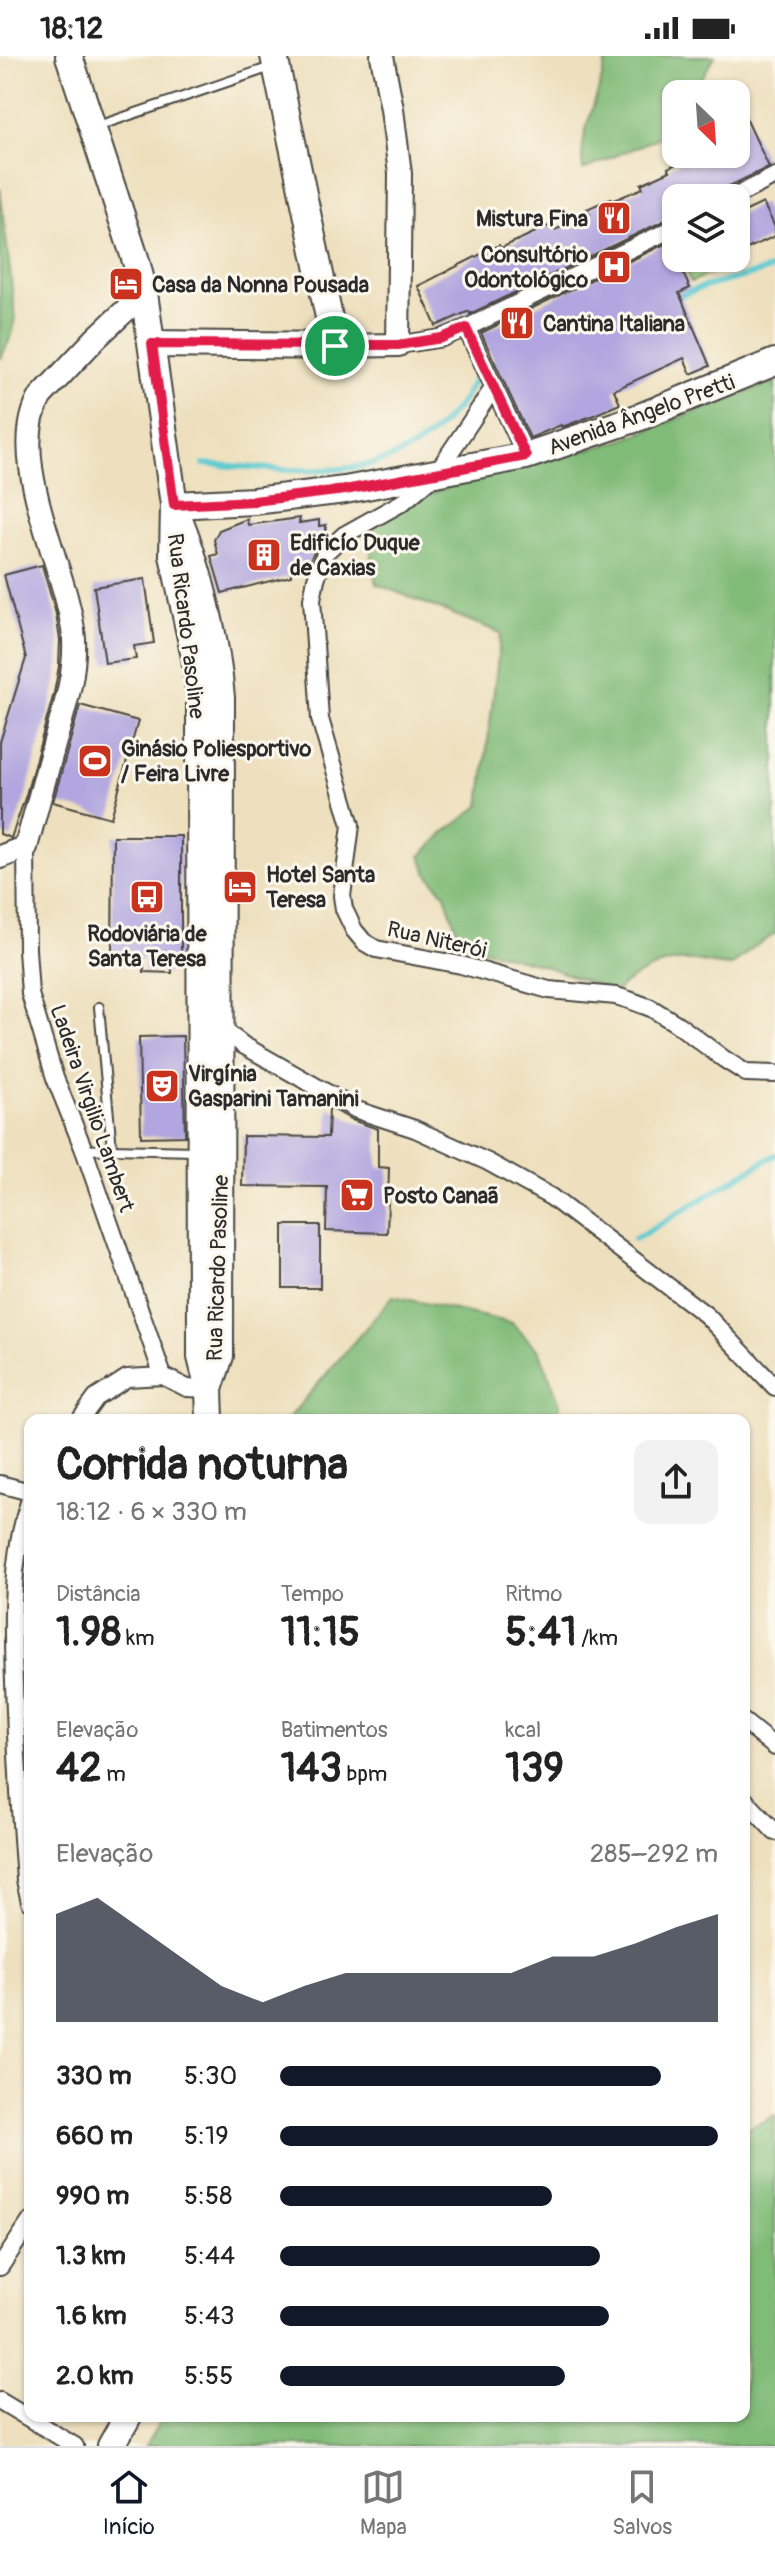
<!DOCTYPE html>
<html lang="pt">
<head>
<meta charset="utf-8">
<style>
  :root { --surface:#fff; --page:#f2f2f2; --text:#222; --muted:#767676; --line:#e0e0e0; --accent:#111827 }
  body { margin:0; font-family:Pangolin,sans-serif; background:var(--page); color:var(--text); height:100vh; display:flex; flex-direction:column; font-size:30px; white-space:nowrap }
  * { box-sizing:border-box; margin:0 }
  p { font-size:26px; color:var(--muted) }
  .icon { flex:none; width:44px; height:44px; fill:none; stroke:currentColor; stroke-width:2; stroke-linecap:round; stroke-linejoin:round }
  .map { position:relative; flex:1; overflow:hidden }
  .panel { position:absolute; left:24px; top:1358px; width:726px; height:1008px; display:flex; flex-direction:column; background:var(--surface); border-radius:16px; box-shadow:0 2px 6px #0004 }
  .panel>* { flex:none }
  .needle { width:52px; rotate:155deg }
  .buttons { position:absolute; left:662px; top:24px; display:grid; gap:16px }
  .buttons a { display:grid; place-items:center; width:88px; height:88px; border-radius:16px; background:var(--surface); box-shadow:0 2px 6px #0004; font-size:40px }
  .pin { position:absolute; display:grid; place-items:center; width:68px; height:68px; color:#fff; margin:-34px; border:4px solid #fff; border-radius:50%; box-shadow:0 2px 8px #0007 }
  .round { display:grid; place-items:center; flex:none; width:84px; height:84px; border-radius:16px; background:var(--page) }
  .headline { display:flex; align-items:center; justify-content:space-between; height:136px; padding:0 32px }
  h1 { font-size:44px; font-weight:700; line-height:60px }
  .figures { display:grid; grid-template-columns:repeat(3,1fr); gap:12px; height:136px; padding:8px 32px }
  .figures div { display:grid; align-content:center }
  .figures b { font-size:40px; font-weight:700 }
  .figures small { font-size:22px; font-weight:400 }
  .figures p { font-size:22px }
  .chart { height:224px; padding:16px 32px }
  .chart p { display:flex; justify-content:space-between }
  .chart svg { width:100%; height:144px; margin-top:8px; fill:var(--accent); opacity:.7 }
  ul { padding:0 32px; list-style:none; font-size:26px }
  li { display:grid; grid-template-columns:128px 96px 1fr; align-items:center; height:60px }
  li i { height:20px; border-radius:10px; background:var(--accent) }
  .status { display:flex; justify-content:space-between; align-items:center; height:56px; padding:0 40px; background:var(--surface); direction:ltr }
  .status svg { height:22px; fill:currentColor }
  .dock { display:flex; justify-content:space-around; align-items:center; height:112px; border-top:2px solid var(--line); background:var(--surface); font-size:22px; color:var(--muted) }
  .dock a { display:grid; justify-items:center; gap:4px }
  .dock .current { color:var(--accent) }
  .map>svg:first-child { display:block }
</style>
</head>
<body>
<div class="status"><b>18:12</b><svg viewBox="0 0 49 12"><path d="M0 12V9h3v3zM5 12V6h3v6zM10 12V3h3v9zM15 12V0h3v12zM26 1h20v11H26zM47 4h2v5h-2z"/></svg></div>
<div class="map">
<svg width="775" height="2390" viewBox="0 0 775 2390">
  <rect width="100%" height="100%" fill="#fbf7ec"/>
  <filter id="ink" filterUnits="userSpaceOnUse"><feTurbulence type="fractalNoise" baseFrequency=".0125" numOctaves="2"/><feDisplacementMap in="SourceGraphic" scale="16" xChannelSelector="R" yChannelSelector="G"/><feConvolveMatrix kernelMatrix="1 2 1 2 8 2 1 2 1" color-interpolation-filters="sRGB"/></filter>
  <filter id="wash" filterUnits="userSpaceOnUse"><feTurbulence type="fractalNoise" baseFrequency=".006" numOctaves="4" result="noise"/><feDisplacementMap in="SourceGraphic" scale="32" xChannelSelector="R" yChannelSelector="G"/><feGaussianBlur stdDeviation="1.8" result="paint"/><feColorMatrix in="noise" values="0 0 0 0 0 0 0 0 0 0 0 0 0 0 0 0 0 1.4 0 .05"/><feComposite in="paint" operator="in"/></filter>
  <g filter="url(#wash)">
    <rect width="100%" height="100%" fill="#eee0be"/>
    <!-- green -->
    <path fill="#a2db8d" stroke="#66835c" stroke-width="2" d="M 680,202 L 709,202 L 715,215 L 691,226 Z"/>
    <!-- forest -->
    <path fill="#81bb78" stroke="#567352" stroke-width="2" d="M 606,0 L 715,0 L 692,38 L 676,38 L 676,56 L 662,80 L 583,114 C 577,74 603,38 606,0 Z
      M 0,132 L 15,257 L 13,276 L 0,304 Z
      M 775,325 L 775,878 L 751,893 L 732,910 C 718,910 706,906 693,905 C 668,902 632,918 616,936 L 542,909 L 479,892 L 457,875 L 445,839 L 427,817 L 421,800 L 445,776 L 480,750 L 501,577 L 376,528 L 368,473 L 428,439 L 456,428 L 620,385 Z
      M 393,1240 L 512,1267 L 540,1296 L 560,1348 L 558,1364 L 287,1364 Z
      M 775,2060 L 775,2390 L 145,2390 L 163,2360 L 744,2360 L 744,2074 Z"/>
    <g fill="none" stroke-linecap="round" stroke-linejoin="round">
      <!-- stream -->
      <path stroke="#5cc9d0" stroke-width="6" d="M 676,242 C 707,226 742,224 775,211
        M 204,408 C 279,412 374,431 435,375 C 443,367 453,357 460,348 C 475,328 472,312 501,307
        M 635,1183 L 775,1099"/>
    </g>
    <g id="blocks">
      <!-- building -->
      <path fill="#b1a6df" d="M 736,41 L 769,111 L 719,135 L 721,142 L 676,142 L 676,159 L 470,258 L 469,255 L 436,270 L 418,230 L 499,189 L 501,192 L 553,168 L 555,174 L 590,158 L 587,153 L 611,142 L 612,145 L 643,132 L 641,128 L 670,115 L 668,112 L 689,102 L 687,98 L 736,98 Z
        M 763,147 L 775,171 L 775,180 L 736,198 L 736,160 Z
        M 671,185 L 676,195 L 676,202 L 679,202 L 682,209 L 680,211 L 690,232 L 679,237 L 710,310 L 691,318 L 684,302 L 614,334 L 620,348 L 589,361 L 562,371 L 561,369 L 530,382 L 481,277 Z
        M 300,462 L 299,467 L 319,464 L 319,470 L 326,469 L 326,481 L 315,493 L 306,513 L 291,515 L 291,520 L 222,537 L 211,500 L 218,498 L 214,484 L 219,474 L 247,463 L 248,469 Z
        M 42,509 L 56,558 L 60,584 L 59,610 L 54,637 L 26,739 L 11,782 L 0,778 L 0,686 L 26,602 L 4,519 Z
        M 145,523 L 154,587 L 134,590 L 136,603 L 105,607 L 94,531 Z
        M 80,649 L 138,665 L 111,762 L 53,746 Z
        M 113,780 L 181,780 L 181,903 L 172,903 L 172,917 L 144,916 L 144,903 L 112,903 Z
        M 183,980 L 185,1080 L 141,1081 L 139,981 Z
        M 329,1051 L 352,1064 L 378,1073 L 378,1111 L 389,1112 L 387,1177 L 326,1175 L 327,1131 L 242,1130 L 243,1080 L 328,1081 Z
        M 283,1169 L 320,1169 L 320,1232 L 283,1232 Z"/>
    </g>
  </g>
  <g filter="url(#ink)">
    <use href="#blocks" fill-opacity="0" stroke="#484641" stroke-width="2"/>
    <g fill="none" stroke-linecap="round" stroke-linejoin="round">
      <!-- service casing -->
      <g stroke="#484641" stroke-width="12">
        <path id="service" d="M 95,71 L 271,11
          M 112,1093 L 195,1095
          M 84,1094 L 112,1093 L 99,951"/>
      </g>
      <!-- minor casing -->
      <g stroke="#484641" stroke-width="20">
        <path id="minor" d="M 732,142 L 775,120
          M 466,272 L 526,400
          M 398,289 L 442,282 L 466,272 L 676,171
          M 494,331 L 435,419 L 403,446 L 344,479 L 325,497 L 316,523 L 312,543 L 320,663 L 351,769 L 342,840 L 344,853 L 354,874 L 364,886 L 376,893 L 461,909 L 549,934 L 616,940 L 629,944 L 651,952 L 677,968 L 724,1003 L 746,1017 L 775,1018
          M 26,791 L 27,893 L 30,938 L 55,1022 L 84,1094 L 163,1320
          M 220,971 L 243,989 L 357,1054 L 415,1073 L 488,1106 L 551,1141 L 706,1259 L 775,1331
          M 80,1364 L 96,1342 L 127,1322 L 163,1320 L 187,1332 L 209,1333
          M 0,1428 L 30,1436
          M 30,1443 C 10,1502 12,1565 14,1626 C 16,1692 20,1758 25,1824 L 30,1846
          M 744,1666 L 775,1691
          M 744,1743 L 775,1776
          M 0,2211 L 30,2166
          M 0,2345 L 75,2390"/>
      </g>
      <!-- tertiary casing -->
      <g stroke="#484641" stroke-width="26">
        <path id="tertiary" d="M 335,290 L 398,289 L 400,118 L 392,53 L 382,0
          M 0,801 L 26,791 C 35,759 43,728 52,696 C 62,659 76,622 74,583 C 69,514 3,402 41,340 L 96,282 L 144,237"/>
      </g>
      <!-- primary casing -->
      <g stroke="#484641" stroke-width="30">
        <path id="primary" d="M 69,0 L 136,205 L 144,237 L 174,449 L 173,499 L 195,601 L 200,642 L 201,1301 L 209,1333 L 210,1364
          M 152,288 L 335,290 L 274,0
          M 174,449 L 254,445 L 345,434 L 526,400 L 640,361 L 775,306
          M 178,460 C 199,512 217,586 221,642 L 220,1300 L 209,1333
          M 111,2390 L 128,2360"/>
      </g>
      <!-- service -->
      <use href="#service" stroke="#fff" stroke-width="8"/>
      <!-- minor -->
      <use href="#minor" stroke="#fff" stroke-width="16"/>
      <!-- tertiary -->
      <use href="#tertiary" stroke="#fff" stroke-width="22"/>
      <!-- primary -->
      <use href="#primary" stroke="#fff" stroke-width="26"/>
    </g>
  </g>
  <g fill="none" stroke-linecap="round" stroke-linejoin="round" filter="url(#ink)">
    <!-- route casing -->
    <g stroke="#fff" stroke-width="16">
      <path id="route" d="M 466,272 L 526,400 L 345,434 L 254,445 L 174,449 L 152,288 L 398,289 L 442,282 Z"/>
    </g>
    <!-- route -->
    <use href="#route" stroke="#e11d48" stroke-width="10"/>
  </g>
  <!-- icons -->
  <defs>
    <g id="restaurant-square" transform="scale(1.8)"><rect x="-9" y="-9" width="18" height="18" rx="4" fill="#c8321e" stroke="#fbf7ec"/><path d="M-5-6h1v4h1v-4h1v4h1v-4h1v5L-1.5 .5V6h-2V.5L-5-1ZM5-6V6H3V1.5H1.5Q1.5-4 5-6Z" fill="#fff"/></g>
    <g id="hospital-square" transform="scale(1.8)"><rect x="-9" y="-9" width="18" height="18" rx="4" fill="#c8321e" stroke="#fbf7ec"/><path d="M-5-5h3v3.5h4V-5h3V5h-3V1.5h-4V5h-3Z" fill="#fff"/></g>
    <g id="hotel-square" transform="scale(1.8)"><rect x="-9" y="-9" width="18" height="18" rx="4" fill="#c8321e" stroke="#fbf7ec"/><path d="M-6-4.5h1.5V1H6V5H4.5V3h-9V5H-6ZM-4 0a1.8 1.8 0 1 1 3.6 0ZM.5 0V-2.5h3Q6-2.5 6 0Z" fill="#fff"/></g>
    <g id="building-square" transform="scale(1.8)"><rect x="-9" y="-9" width="18" height="18" rx="4" fill="#c8321e" stroke="#fbf7ec"/><path d="M-4-6H4V6H1V3H-1V6H-4ZM-2.5-4.3h1.7v1.8h-1.7ZM.8-4.3h1.7v1.8H.8ZM-2.5-1h1.7V.8h-1.7ZM.8-1h1.7V.8H.8Z" fill="#fff"/></g>
    <g id="stadium-square" transform="scale(1.8)"><rect x="-9" y="-9" width="18" height="18" rx="4" fill="#c8321e" stroke="#fbf7ec"/><path d="M0-5a6.5 5 0 1 0 0 10a6.5 5 0 1 0 0-10ZM-3.5-1.8h7v3.6h-7Z" fill="#fff"/></g>
    <g id="bus-square" transform="scale(1.8)"><rect x="-9" y="-9" width="18" height="18" rx="4" fill="#c8321e" stroke="#fbf7ec"/><path d="M-5-6H5V4H4V6H2V4H-2V6H-4V4H-5ZM-3.5-4V0h7V-4ZM-3.5 1.2v1.5H-2V1.2ZM2 1.2v1.5H3.5V1.2Z" fill="#fff"/></g>
    <g id="theatre-square" transform="scale(1.8)"><rect x="-9" y="-9" width="18" height="18" rx="4" fill="#c8321e" stroke="#fbf7ec"/><path d="M-5-5.5Q0-4 5-5.5V0Q5 5 0 6Q-5 5-5 0ZM-3.3-2.5H-1v1.5H-3.3ZM1-2.5H3.3v1.5H1ZM-2.8 1Q0 5.5 2.8 1Z" fill="#fff"/></g>
    <g id="supermarket-square" transform="scale(1.8)"><rect x="-9" y="-9" width="18" height="18" rx="4" fill="#c8321e" stroke="#fbf7ec"/><path d="M-6-5.5h2.5l.6 2H6L4.5 2H-2.5L-4.4-4H-6ZM-1.5 3.2a1.3 1.3 0 1 0 .1 0ZM3 3.2a1.3 1.3 0 1 0 .1 0Z" fill="#fff"/></g>
  </defs>
  <g fill-rule="evenodd">
    <use href="#restaurant-square" x="614" y="162"/>
    <use href="#hospital-square" x="614" y="211"/>
    <use href="#hotel-square" x="126" y="228"/>
    <use href="#restaurant-square" x="517" y="267"/>
    <use href="#building-square" x="264" y="499"/>
    <use href="#stadium-square" x="95" y="705"/>
    <use href="#hotel-square" x="240" y="831"/>
    <use href="#bus-square" x="147" y="841"/>
    <use href="#theatre-square" x="162" y="1030"/>
    <use href="#supermarket-square" x="357" y="1139"/>
  </g>
  <g text-anchor="middle" stroke-width="6" stroke-linejoin="round" paint-order="stroke">
    <!-- poi labels -->
    <g font-size="22" font-weight="bold" fill="#2b2b2b" stroke="#fbf7ec" text-anchor="start">
      <text x="588" y="170" text-anchor="end">Mistura Fina</text>
      <text x="588" y="206" text-anchor="end">Consultório<tspan x="588" dy="25">Odontológico</tspan></text>
      <text x="152" y="236">Casa da Nonna Pousada</text>
      <text x="543" y="275">Cantina Italiana</text>
      <text x="290" y="494">Edificío Duque<tspan x="290" dy="25">de Caxias</tspan></text>
      <text x="121" y="700">Ginásio Poliesportivo<tspan x="121" dy="25">/ Feira Livre</tspan></text>
      <text x="266" y="826">Hotel Santa<tspan x="266" dy="25">Teresa</tspan></text>
      <text x="147" y="885" text-anchor="middle">Rodoviária de<tspan x="147" dy="25">Santa Teresa</tspan></text>
      <text x="188" y="1025">Virgínia<tspan x="188" dy="25">Gasparini Tamanini</tspan></text>
      <text x="383" y="1147">Posto Canaã</text>
    </g>
    <!-- street labels -->
    <g font-size="22" fill="#2b2b2b" stroke="#fbf7ec">
      <text transform="translate(641 358) rotate(-20)" y="8">Avenida Ângelo Pretti</text>
      <text transform="translate(187 570) rotate(83)" y="8">Rua Ricardo Pasoline</text>
      <text transform="translate(437 883) rotate(13)" y="8">Rua Niterói</text>
      <text transform="translate(93 1052) rotate(71)" y="8">Ladeira Virgilio Lambert</text>
      <text transform="translate(217 1212) rotate(-88)" y="8">Rua Ricardo Pasoline</text>
    </g>
  </g>
</svg>
<div class="buttons">
<a><svg class="needle" viewBox="-14 -14 28 28"><path d="M0-13l5 13h-10z" fill="#e53935"/><path d="M0 13l5-13h-10z" fill="#767676"/></svg></a>
<a><svg class="icon" aria-label="layers" viewBox="0 0 24 24"><path d="M12 4l9 5-9 5-9-5zM3 14l9 5 9-5"/></svg></a>
</div>
<div class="pin" style="left:335px;top:290px;background:#1e9e55"><svg class="icon" aria-label="arrive" viewBox="0 0 24 24"><path d="M6 21V4h12l-3 4 3 4H6"/></svg></div>
<section class="panel">
<div class="headline"><div><h1>Corrida noturna</h1><p>18:12 · 6 × 330 m</p></div><a class="round"><svg class="icon" aria-label="share" viewBox="0 0 24 24"><path d="M12 15V3M7 8l5-5 5 5M5 13v7h14v-7"/></svg></a></div>
<div class="figures">
<div><p>Distância</p><b>1.98<small> km</small></b></div>
<div><p>Tempo</p><b>11:15</b></div>
<div><p>Ritmo</p><b>5:41<small> /km</small></b></div>
</div>
<div class="figures">
<div><p>Elevação</p><b>42<small> m</small></b></div>
<div><p>Batimentos</p><b>143<small> bpm</small></b></div>
<div><p>kcal</p><b>139</b></div>
</div>
<div class="chart"><p><span>Elevação</span>285–292 m</p>
<svg viewBox="0 0 160 44" preserveAspectRatio="none"><path d="M0 44V11L10 6L20 15L30 24L40 33L50 38L60 33L70 29L80 29L90 29L100 29L110 29L120 24L130 24L140 20L150 15L160 11V44z"/></svg>
</div>
<ul>
<li><b>330 m</b>5:30<i style="width:87%"></i></li>
<li><b>660 m</b>5:19<i style="width:100%"></i></li>
<li><b>990 m</b>5:58<i style="width:62%"></i></li>
<li><b>1.3 km</b>5:44<i style="width:73%"></i></li>
<li><b>1.6 km</b>5:43<i style="width:75%"></i></li>
<li><b>2.0 km</b>5:55<i style="width:65%"></i></li>
</ul>
</section>
</div>
<nav class="dock">
<a class="current"><svg class="icon" aria-label="home" viewBox="0 0 24 24"><path d="M3 11l9-7 9 7M6 9v11h12V9"/></svg>Início</a>
<a><svg class="icon" aria-label="map" viewBox="0 0 24 24"><path d="M3 6l6-2 6 2 6-2v14l-6 2-6-2-6 2zM9 4v14M15 6v14"/></svg>Mapa</a>
<a><svg class="icon" aria-label="saved" viewBox="0 0 24 24"><path d="M7 4h10v16l-5-4-5 4z"/></svg>Salvos</a>
</nav>
</body>
</html>
